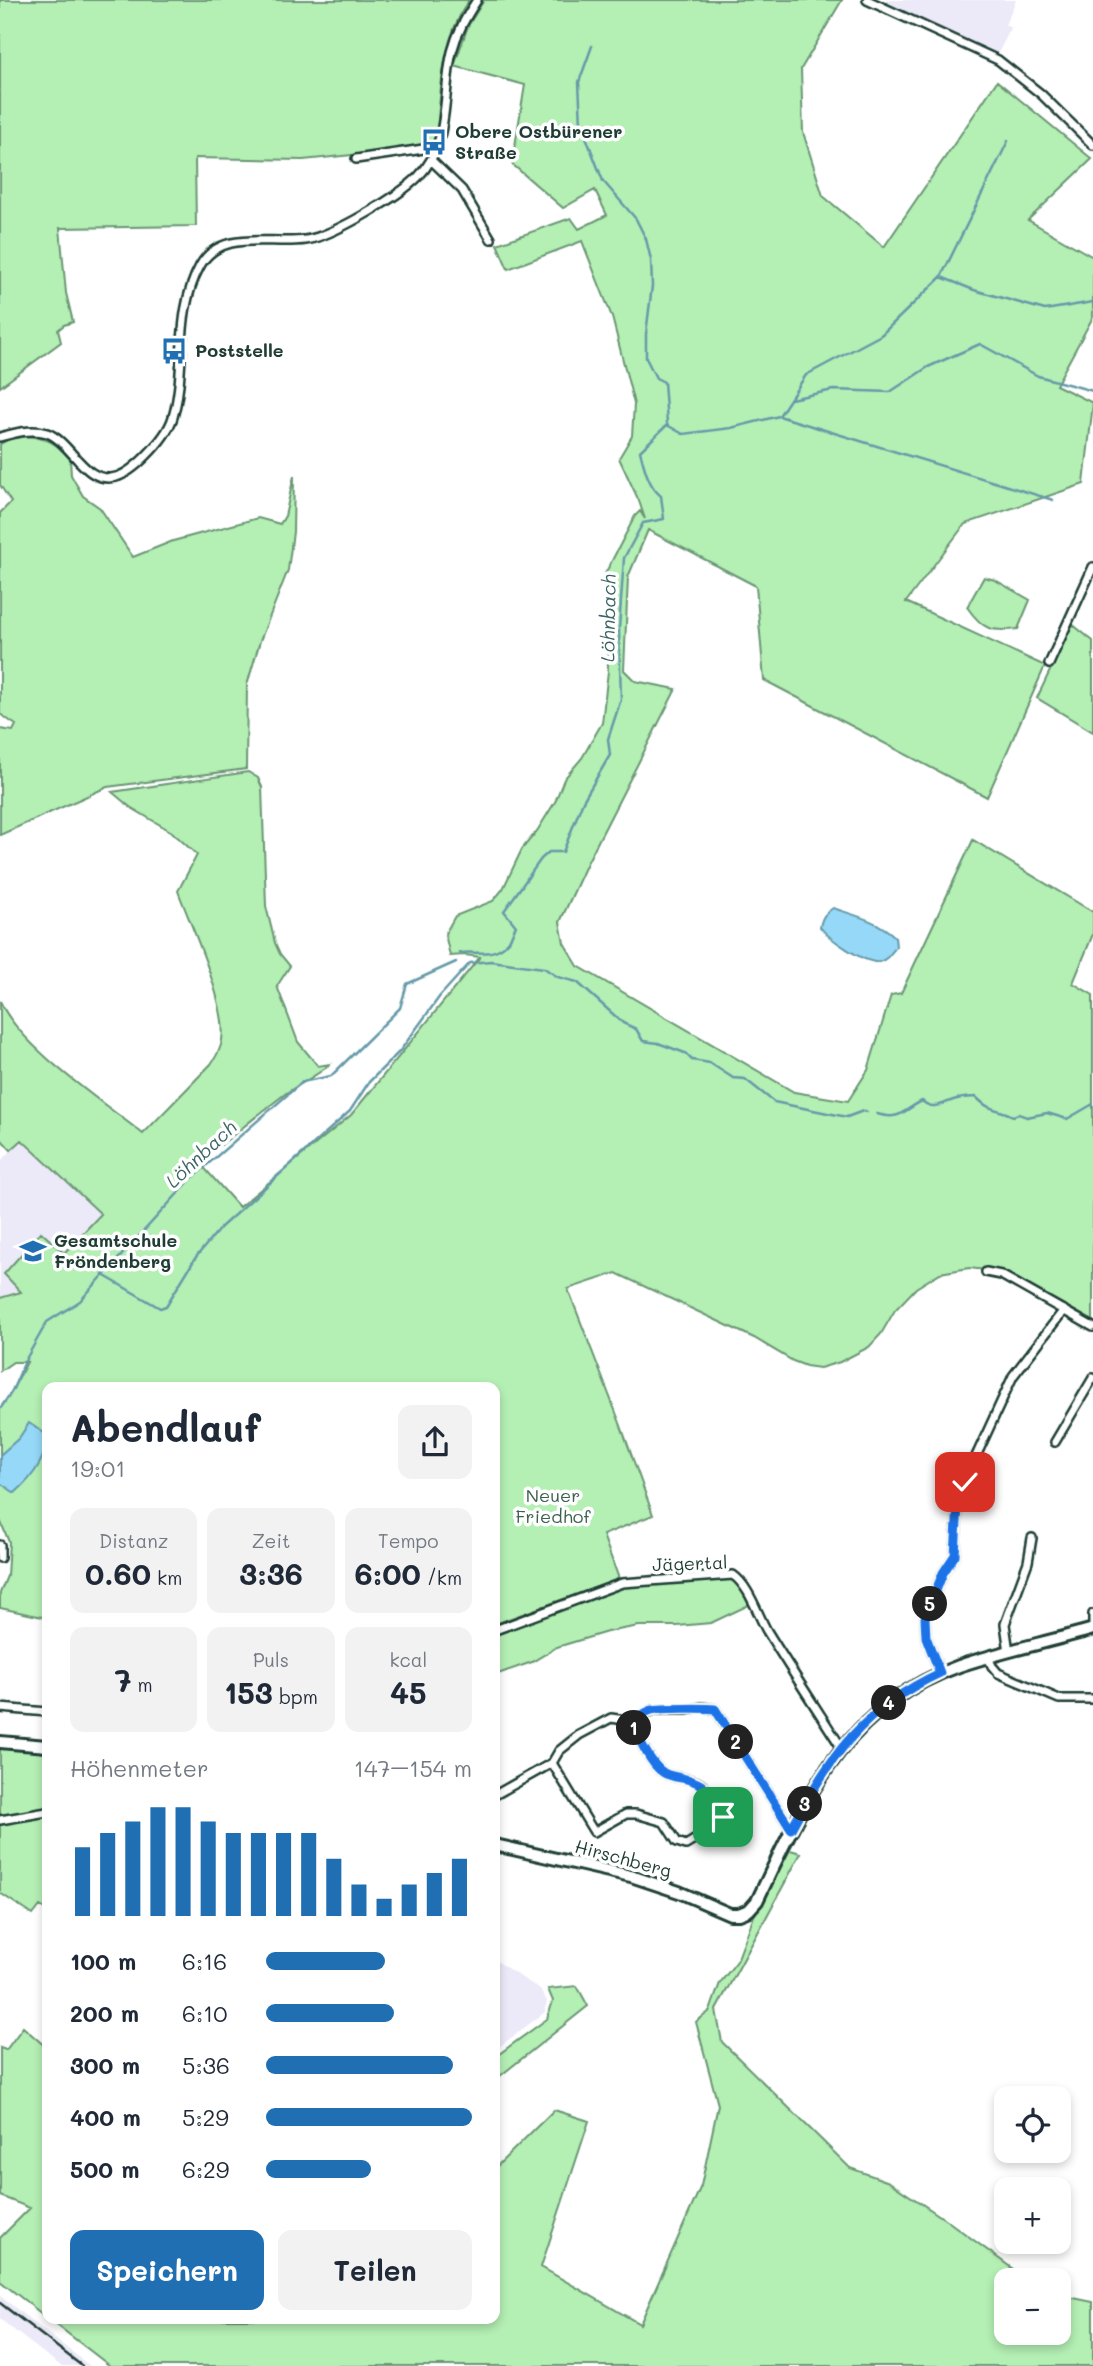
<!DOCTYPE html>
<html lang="de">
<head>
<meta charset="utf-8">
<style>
  :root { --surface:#fff; --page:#f2f2f3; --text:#1f2937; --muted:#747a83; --accent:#1f6fb2 }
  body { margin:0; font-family:Mali,sans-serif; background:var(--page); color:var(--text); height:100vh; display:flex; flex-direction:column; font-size:26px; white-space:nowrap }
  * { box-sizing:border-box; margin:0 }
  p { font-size:23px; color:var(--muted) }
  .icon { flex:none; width:38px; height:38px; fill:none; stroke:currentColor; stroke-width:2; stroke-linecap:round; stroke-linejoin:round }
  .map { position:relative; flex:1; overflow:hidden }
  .details { position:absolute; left:42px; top:1382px; width:458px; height:942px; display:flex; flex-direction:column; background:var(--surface); border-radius:14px; box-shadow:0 4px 10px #0003 }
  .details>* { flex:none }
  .tools { position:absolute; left:994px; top:2086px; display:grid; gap:14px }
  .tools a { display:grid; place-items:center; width:77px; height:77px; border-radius:14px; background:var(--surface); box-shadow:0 4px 10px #0003; font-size:35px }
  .pin { position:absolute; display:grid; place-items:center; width:60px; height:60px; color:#fff; margin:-30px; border-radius:14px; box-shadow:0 4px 10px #0006 }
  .km { position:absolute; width:35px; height:35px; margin:-18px; border-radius:50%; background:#222; color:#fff; font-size:19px; line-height:35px; text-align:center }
  .round { display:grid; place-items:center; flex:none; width:74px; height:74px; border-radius:14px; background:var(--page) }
  .headline { display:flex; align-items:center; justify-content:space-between; height:119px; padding:0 28px }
  h1 { font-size:38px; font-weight:700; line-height:52px }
  .metrics { display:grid; grid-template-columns:repeat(3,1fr); gap:10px; height:119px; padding:7px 28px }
  .metrics div { display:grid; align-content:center; border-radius:14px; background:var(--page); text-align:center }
  .metrics b { font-size:30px; font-weight:700 }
  .metrics small { font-size:19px; font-weight:400 }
  .metrics p { font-size:19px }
  .chart { height:196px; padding:14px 28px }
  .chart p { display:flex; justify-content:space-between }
  .chart svg { width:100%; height:126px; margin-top:7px; stroke:var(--accent); stroke-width:6 }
  .primary-button { display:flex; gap:14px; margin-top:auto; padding:14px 28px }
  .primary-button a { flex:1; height:80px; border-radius:14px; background:var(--accent); color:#fff; font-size:28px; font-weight:700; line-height:80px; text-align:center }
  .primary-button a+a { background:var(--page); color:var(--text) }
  ul { padding:0 28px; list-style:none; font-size:23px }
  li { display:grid; grid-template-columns:112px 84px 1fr; align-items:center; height:52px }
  li i { height:18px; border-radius:9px; background:var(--accent) }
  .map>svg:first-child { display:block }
</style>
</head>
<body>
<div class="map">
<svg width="1093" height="2366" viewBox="0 0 1093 2366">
  <rect width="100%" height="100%" fill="#fff"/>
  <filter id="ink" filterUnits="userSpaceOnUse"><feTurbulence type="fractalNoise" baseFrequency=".0143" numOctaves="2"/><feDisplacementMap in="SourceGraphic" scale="14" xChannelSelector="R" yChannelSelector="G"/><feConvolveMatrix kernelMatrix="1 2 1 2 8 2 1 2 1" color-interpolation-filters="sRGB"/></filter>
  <g filter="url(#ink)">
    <!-- built -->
    <path fill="#ece9f8" d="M 872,0 L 1016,0 L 1005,25 L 1011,28 L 997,55 Z
      M 22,1140 L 101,1214 L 30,1289 L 0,1298 L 0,1162 Z
      M 495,1960 L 540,1990 L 547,2001 L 545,2012 L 495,2050 Z
      M 0,2296 L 90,2366 L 61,2366 L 29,2342 L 0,2319 Z"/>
    <!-- green -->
    <path fill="#b4efb4" stroke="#6a9674" stroke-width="2" d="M 0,0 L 469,0 C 440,42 441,93 436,143 L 362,154 L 303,160 L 195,158 L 196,226 L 60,228 L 66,293 L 73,322 L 64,325 L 58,330 L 61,342 L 0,387 Z
      M 484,0 L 842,0 L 801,69 L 803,132 L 823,196 L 884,247 L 997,81 L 1092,159 L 1028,220 L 1093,257 L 1093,317 L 1056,385 L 1093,403 L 1084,484 L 965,524 L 906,602 L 1045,666 L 987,797 L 764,680 L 756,586 L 648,530 L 628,577 L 624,670 L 635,681 L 676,689 L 587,863 L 560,922 L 564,943 L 578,966 L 794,1092 L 848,1101 L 868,1070 L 891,995 L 901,993 L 973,840 L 1093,912 L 1093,934 L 1073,983 L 1093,995 L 1093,1321 L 1003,1272 L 969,1268 L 940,1273 L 916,1288 L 895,1310 L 881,1334 L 869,1347 L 840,1362 L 820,1368 L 806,1366 L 793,1361 L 754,1338 L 616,1273 L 568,1289 L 620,1423 L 653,1515 L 603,1535 L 619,1579 L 495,1624 L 495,1388 L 47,1388 L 47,1618 L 0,1608 L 0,1593 L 7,1576 L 9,1542 L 0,1520 L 0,1408 L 8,1398 L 27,1362 L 13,1362 L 0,1371 L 0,1298 L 21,1292 L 4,1274 L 41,1232 L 64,1253 L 101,1214 L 22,1140 L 11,1150 L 0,1138 L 0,1001 C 19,1046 103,1102 143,1134 L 211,1064 C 216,1057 221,1049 222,1040 C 228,1005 191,926 178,891 L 197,855 L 172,832 L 130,807 L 112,792 L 248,772 L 258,778 L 262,787 L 266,906 L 275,943 L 280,954 L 290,966 L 277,986 L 298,1042 L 318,1066 L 330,1064 C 316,1077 300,1083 285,1094 C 256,1116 228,1140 199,1162 L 239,1207 L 351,1115 L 480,957 L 465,955 L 450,956 L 445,934 L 455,916 L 493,901 L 503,889 L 522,849 L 537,831 L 555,802 L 564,779 L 582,758 L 602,723 L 608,671 L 607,593 L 605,574 L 635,516 L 640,511 L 645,519 L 639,501 L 619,458 L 632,436 L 634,404 L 612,317 L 582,241 L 508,269 L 497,244 L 571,218 L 579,229 L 607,215 L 595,190 L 563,208 L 512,164 L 525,85 L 454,66 L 468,26 Z
      M 27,436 C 50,439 55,442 70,459 L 71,475 L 83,496 L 100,508 L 133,557 L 173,541 L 258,518 L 280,524 L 285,516 L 294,476 L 293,532 L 288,570 L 260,641 L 247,685 L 246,769 L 107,787 L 0,835 L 0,729 L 13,731 L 16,725 L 0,714 L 0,513 L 11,502 L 0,485 L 0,444 L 11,438 Z
      M 984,577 L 995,580 L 1030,600 L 1018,629 C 991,632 983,630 967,607 Z
      M 1072,624 L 1093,641 L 1093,732 L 1037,698 Z
      M 727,1578 L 738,1583 L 749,1605 L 711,1623 L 677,1626 L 639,1626 L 607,1632 L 557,1647 L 532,1662 L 495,1675 L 495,1633 L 624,1586 Z
      M 0,1747 L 47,1753 L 47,1910 L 40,1906 L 33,1915 L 0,1893 Z
      M 790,1850 L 801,1853 L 716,2010 L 722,2042 L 850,2168 L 889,2182 L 949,2222 L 1028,2280 L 1006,2280 L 1006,2333 L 1059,2333 L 1059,2295 L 1093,2302 L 1093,2366 L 110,2366 L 49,2319 L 495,2319 L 495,2168 L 554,2110 L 589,2121 L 541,2267 L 640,2324 L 701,2186 L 718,2105 L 696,2022 L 710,2011 L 720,1983 L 737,1961 L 754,1916 Z
      M 577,1986 L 588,2006 L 495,2080 L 495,2057 L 547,2019 L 553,2001 L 548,1989 Z
      M 23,2027 L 47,2048 L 47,2318 L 0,2281 L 0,2238 L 30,2208 L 0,2196 L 0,2048 L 6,2050 Z"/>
    <!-- water -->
    <path fill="#95d8f7" stroke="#669aa9" stroke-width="2" d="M 833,908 C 854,915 879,921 895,937 L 896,947 C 891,953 887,960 879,962 C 865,964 828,938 820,927 C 822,917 825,913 833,908 Z
      M 29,1423 L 47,1435 C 47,1458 32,1478 15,1493 L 0,1483 L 0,1455 L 19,1438 Z"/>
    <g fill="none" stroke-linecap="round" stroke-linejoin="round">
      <!-- stream -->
      <path stroke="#669aa9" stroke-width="2.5" d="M 592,46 L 579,82 L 581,124 L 603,181 L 636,219 L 646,239 L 651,260 L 652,286 L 646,334 L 646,358 L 656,378 L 664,382 L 667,423
        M 941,277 L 974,290 L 1045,310 L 1093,302
        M 791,399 L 833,390 L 890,392 L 928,367 L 980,344 L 1038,376 L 1093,391
        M 779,416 L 1053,500
        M 460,953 C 478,951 495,958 509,941 C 512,936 513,930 516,926 L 504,911 L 541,859 L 549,852 L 563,852 L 583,801 L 610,755 L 608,739 L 621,699 L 619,629 L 624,558 L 643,523 L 664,519 L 661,496 C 648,486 644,466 640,451 L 667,425 L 683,434 L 731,428 L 779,416 L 806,375 L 881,335 L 941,277 L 1008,141
        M 877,1114 C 901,1121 903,1110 922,1101 C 934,1112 944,1102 957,1099 C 963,1098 970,1097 976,1097 C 992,1113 995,1107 1013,1116 L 1019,1114 L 1027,1117 L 1047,1113 L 1067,1119 L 1093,1104
        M 103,1275 L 160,1308 L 166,1306 L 196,1257 L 221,1227 L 350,1111 L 369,1082 L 400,1051 L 440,996 L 470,963 L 491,961 L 544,968 L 558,977 L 577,982 L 623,1023 L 636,1029 L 643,1041 L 658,1043 L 685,1053 L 692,1060 L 710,1063 L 733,1078 L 745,1079 L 774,1102 L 847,1117 L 863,1111 L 867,1112
        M 0,1409 L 12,1391 L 26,1359 L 47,1322 L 80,1301 L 192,1178 L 302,1082 L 331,1076 L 400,1008 L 407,984 L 456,962"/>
      <!-- street casing -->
      <g stroke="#1f3d34" stroke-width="12">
        <path id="street" d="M 867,0 L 998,60 L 1041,94 L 1093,145
          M 356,159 L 437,147
          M 432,161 L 462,190 L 491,239
          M 0,437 C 14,433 32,428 47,433 C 72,442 84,485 116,477 C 127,474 138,464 146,456 C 157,445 169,431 173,417 C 187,369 174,313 200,266 C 223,224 281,250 318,237 C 344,228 398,197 418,177 C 451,144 442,94 452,52 C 457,32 466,17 477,0
          M 1049,664 L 1093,567
          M 986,1272 L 1001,1275 L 1093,1327
          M 1055,1442 L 1093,1378
          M 0,1545 L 0,1558
          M 1093,1614 L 1093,1624
          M 495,1630 L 622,1583 L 733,1575 C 749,1586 757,1613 767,1631 C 791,1670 816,1708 841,1747
          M 1009,1652 L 1005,1624 L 1028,1562 L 1032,1538
          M 988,1657 L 992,1666 L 998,1673 L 1059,1699 L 1093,1699
          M 940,1673 L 926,1637 L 925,1618 L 943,1573 L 955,1555 L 958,1504 L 967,1476 L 1013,1376 L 1064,1310
          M 0,1708 L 47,1712
          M 552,1763 L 594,1832 L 626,1814 L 636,1814 L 664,1822 L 677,1842 L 686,1845 L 717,1826 L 723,1817 C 717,1807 710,1791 701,1784 C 690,1777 675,1779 664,1773 C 651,1766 636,1734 632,1721
          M 495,1795 L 552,1763 L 559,1751 L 579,1735 L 611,1718 L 632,1721 L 654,1710 L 687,1710 L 701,1707 L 715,1709 L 791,1829
          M 0,1820 L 47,1812"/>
      </g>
      <!-- secondary casing -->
      <g stroke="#1f3d34" stroke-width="16">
        <path id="secondary" d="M 0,1742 L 47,1746
          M 495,1845 L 631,1876 L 679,1892 L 730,1914 L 739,1914 L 749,1910 L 757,1901 C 806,1799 843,1707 959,1666 C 1003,1651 1049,1642 1093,1629"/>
      </g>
      <!-- street -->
      <use href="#street" stroke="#fff" stroke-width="7"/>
      <!-- secondary -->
      <use href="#secondary" stroke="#fff" stroke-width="10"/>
      <!-- rail -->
      <path stroke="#1f3d34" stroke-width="2.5" d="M 0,2303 L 82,2366"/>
    </g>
  </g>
  <g fill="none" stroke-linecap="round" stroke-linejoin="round" filter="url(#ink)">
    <!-- route casing -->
    <g stroke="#fff" stroke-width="14">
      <path id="route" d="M 723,1817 C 717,1807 710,1791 701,1785 C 690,1777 675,1779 664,1773 C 651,1766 636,1734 632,1721 C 638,1718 645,1712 652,1710 C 660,1708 708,1708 715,1709 L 791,1829 C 829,1757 864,1708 940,1673 L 926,1637 L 925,1618 L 943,1573 L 955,1555 L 958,1504 L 965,1482"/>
    </g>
    <!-- route -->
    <use href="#route" stroke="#1a73e8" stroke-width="9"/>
  </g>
  <!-- icons -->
  <defs>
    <g id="bus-bare" transform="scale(2.1)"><path d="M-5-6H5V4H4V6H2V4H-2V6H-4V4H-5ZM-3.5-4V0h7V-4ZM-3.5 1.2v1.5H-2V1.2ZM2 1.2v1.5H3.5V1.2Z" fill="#1f6fb2" stroke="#fff" stroke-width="2.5" paint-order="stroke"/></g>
    <g id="school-bare" transform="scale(2.1)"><path d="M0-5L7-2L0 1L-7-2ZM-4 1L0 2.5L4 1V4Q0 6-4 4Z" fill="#1f6fb2" stroke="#fff" stroke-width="2.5" paint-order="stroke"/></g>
  </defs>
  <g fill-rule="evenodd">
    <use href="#bus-bare" x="434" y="142"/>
    <use href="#bus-bare" x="174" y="351"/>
    <use href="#school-bare" x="33" y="1251"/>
  </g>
  <g text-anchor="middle" stroke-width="7" stroke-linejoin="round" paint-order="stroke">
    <!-- poi labels -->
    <g font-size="18" font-weight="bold" fill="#1f3d34" stroke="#fff" text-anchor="start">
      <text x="455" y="138">Obere Ostbürener<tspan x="455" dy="21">Straße</tspan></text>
      <text x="195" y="357">Poststelle</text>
      <text x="54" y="1247">Gesamtschule<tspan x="54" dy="21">Fröndenberg</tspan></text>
    </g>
    <!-- park labels -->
    <g font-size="18" fill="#3d614e" stroke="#fff">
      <text x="553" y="1502">Neuer<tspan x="553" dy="21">Friedhof</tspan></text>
    </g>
    <!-- street labels -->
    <g font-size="18" fill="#1f3d34" stroke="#fff">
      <text transform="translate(690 1564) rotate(-2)" y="6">Jägertal</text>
      <text transform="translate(623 1859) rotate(15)" y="6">Hirschberg</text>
    </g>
    <!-- water labels -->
    <g font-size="19" font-style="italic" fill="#3c6465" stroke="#fff">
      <text transform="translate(608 618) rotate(-89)" y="7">Löhnbach</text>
      <text transform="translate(201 1154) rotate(-43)" y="7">Löhnbach</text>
    </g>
  </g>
</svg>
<div class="tools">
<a><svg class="icon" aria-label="locate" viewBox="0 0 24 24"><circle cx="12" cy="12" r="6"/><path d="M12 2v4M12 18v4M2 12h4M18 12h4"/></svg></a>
<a>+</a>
<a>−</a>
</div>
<div class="pin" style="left:723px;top:1817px;background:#1e9e55"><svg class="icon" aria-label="arrive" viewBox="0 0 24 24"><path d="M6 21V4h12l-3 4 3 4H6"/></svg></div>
<div class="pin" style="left:965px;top:1482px;background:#d93025"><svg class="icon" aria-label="check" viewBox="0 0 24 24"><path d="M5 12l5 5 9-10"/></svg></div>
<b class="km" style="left:634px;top:1728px">1</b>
<b class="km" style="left:736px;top:1742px">2</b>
<b class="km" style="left:805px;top:1804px">3</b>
<b class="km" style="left:889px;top:1703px">4</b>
<b class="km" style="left:930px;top:1604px">5</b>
<section class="details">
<div class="headline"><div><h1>Abendlauf</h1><p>19:01</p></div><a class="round"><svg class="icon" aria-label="share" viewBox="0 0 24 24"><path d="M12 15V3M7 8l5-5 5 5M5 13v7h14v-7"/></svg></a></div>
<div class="metrics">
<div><p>Distanz</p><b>0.60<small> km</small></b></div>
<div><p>Zeit</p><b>3:36</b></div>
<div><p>Tempo</p><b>6:00<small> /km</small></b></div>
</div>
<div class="metrics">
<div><b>7<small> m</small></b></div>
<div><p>Puls</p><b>153<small> bpm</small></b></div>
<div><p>kcal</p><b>45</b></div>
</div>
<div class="chart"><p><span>Höhenmeter</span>147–154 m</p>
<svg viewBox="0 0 160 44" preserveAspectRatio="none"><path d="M5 44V20M15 44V15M25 44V11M35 44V6M45 44V6M55 44V11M65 44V15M75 44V15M85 44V15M95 44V15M105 44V24M115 44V33M125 44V38M135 44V33M145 44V29M155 44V24"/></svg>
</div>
<ul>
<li><b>100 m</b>6:16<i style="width:58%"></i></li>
<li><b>200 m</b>6:10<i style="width:62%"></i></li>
<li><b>300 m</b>5:36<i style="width:91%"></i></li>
<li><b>400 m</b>5:29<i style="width:100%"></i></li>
<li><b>500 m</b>6:29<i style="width:51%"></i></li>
</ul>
<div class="primary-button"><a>Speichern</a><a>Teilen</a></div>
</section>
</div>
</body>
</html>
